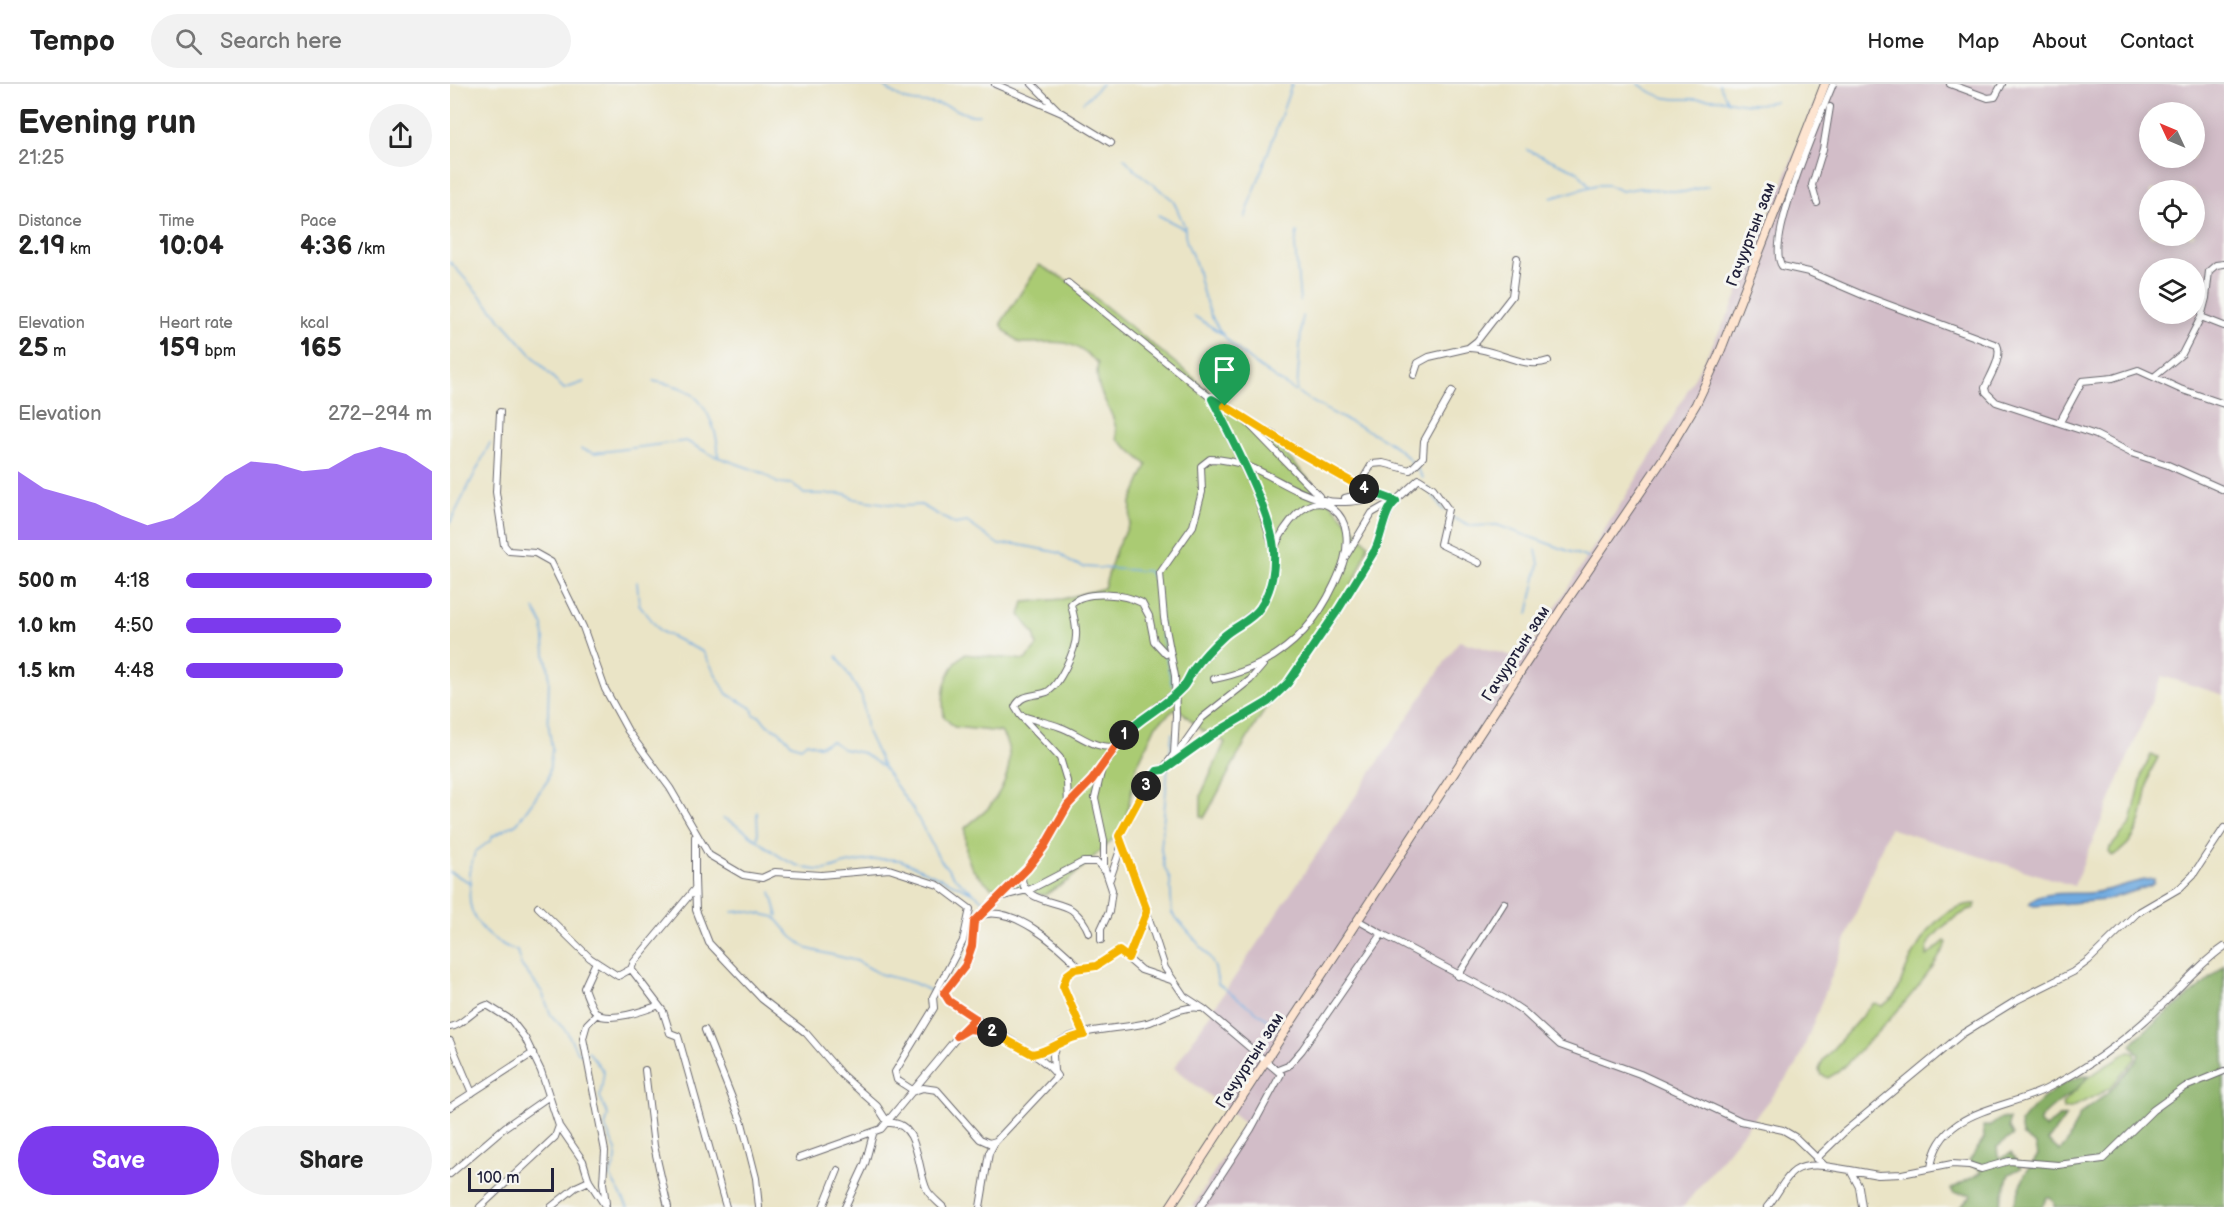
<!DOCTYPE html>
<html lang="en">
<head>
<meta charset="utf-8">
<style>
  :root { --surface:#fff; --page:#f2f2f2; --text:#222; --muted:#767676; --line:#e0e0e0; --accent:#7c3aed }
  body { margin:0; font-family:"Balsamiq Sans",sans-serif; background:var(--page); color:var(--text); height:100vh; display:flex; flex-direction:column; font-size:22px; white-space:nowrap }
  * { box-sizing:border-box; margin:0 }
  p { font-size:20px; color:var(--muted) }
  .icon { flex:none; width:33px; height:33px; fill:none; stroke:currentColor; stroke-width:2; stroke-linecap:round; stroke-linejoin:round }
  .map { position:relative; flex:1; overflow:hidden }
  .drawer { display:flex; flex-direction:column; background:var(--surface); width:450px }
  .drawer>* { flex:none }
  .needle { width:39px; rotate:314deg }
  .controls { position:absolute; left:1689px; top:18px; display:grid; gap:12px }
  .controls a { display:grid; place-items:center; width:66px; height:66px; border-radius:50%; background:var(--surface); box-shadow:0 3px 15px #0003; font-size:30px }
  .scale { position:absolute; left:18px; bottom:15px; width:86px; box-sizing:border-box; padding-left:6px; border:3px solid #22223b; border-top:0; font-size:16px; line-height:21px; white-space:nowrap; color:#22223b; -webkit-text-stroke:4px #f6f6f2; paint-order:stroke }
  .pin { position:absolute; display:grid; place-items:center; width:51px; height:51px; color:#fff; margin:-62px -26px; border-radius:50% 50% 50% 0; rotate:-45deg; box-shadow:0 0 6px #0007 }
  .pin .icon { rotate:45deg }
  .km { position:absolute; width:30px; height:30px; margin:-15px; border-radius:50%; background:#222; color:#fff; font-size:16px; line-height:30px; text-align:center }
  .round { display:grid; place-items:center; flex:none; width:63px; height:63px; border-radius:32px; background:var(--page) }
  .overview { display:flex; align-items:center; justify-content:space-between; height:102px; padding:0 18px }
  h1 { font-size:33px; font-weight:800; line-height:45px }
  .metrics { display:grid; grid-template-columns:repeat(3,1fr); gap:9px; height:102px; padding:6px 18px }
  .metrics div { display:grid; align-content:center }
  .metrics b { font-size:26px; font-weight:800 }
  .metrics small { font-size:16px; font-weight:400 }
  .metrics p { font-size:16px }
  .chart { height:168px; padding:12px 18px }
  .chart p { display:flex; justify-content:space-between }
  .chart svg { width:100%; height:108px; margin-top:6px; fill:var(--accent); opacity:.7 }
  .cta { display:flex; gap:12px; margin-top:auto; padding:12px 18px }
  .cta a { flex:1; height:69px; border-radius:36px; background:var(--accent); color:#fff; font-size:24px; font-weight:800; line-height:69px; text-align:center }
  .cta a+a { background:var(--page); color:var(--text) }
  ul { padding:0 18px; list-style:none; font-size:20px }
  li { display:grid; grid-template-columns:96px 72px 1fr; align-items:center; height:45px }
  li i { height:15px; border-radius:8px; background:var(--accent) }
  header { display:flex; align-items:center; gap:36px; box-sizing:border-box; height:84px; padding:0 30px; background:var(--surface); border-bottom:2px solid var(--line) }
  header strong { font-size:28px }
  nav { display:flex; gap:33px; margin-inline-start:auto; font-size:21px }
  .search { width:420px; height:54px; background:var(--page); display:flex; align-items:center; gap:15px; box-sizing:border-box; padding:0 21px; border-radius:33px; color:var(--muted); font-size:22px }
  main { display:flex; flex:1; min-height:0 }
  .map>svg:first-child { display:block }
</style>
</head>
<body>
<header>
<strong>Tempo</strong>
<div class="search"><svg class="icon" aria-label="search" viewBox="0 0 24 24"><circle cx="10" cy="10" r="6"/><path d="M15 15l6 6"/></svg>Search here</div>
<nav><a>Home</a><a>Map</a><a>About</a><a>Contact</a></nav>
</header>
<main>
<section class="drawer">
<div class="overview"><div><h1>Evening run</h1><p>21:25</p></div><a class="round"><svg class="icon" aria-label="share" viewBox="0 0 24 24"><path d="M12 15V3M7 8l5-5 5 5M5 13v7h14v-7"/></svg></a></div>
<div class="metrics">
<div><p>Distance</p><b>2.19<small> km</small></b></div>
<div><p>Time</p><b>10:04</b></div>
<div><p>Pace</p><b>4:36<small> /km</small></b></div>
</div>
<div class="metrics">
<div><p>Elevation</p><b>25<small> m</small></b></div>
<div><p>Heart rate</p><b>159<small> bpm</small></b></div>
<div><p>kcal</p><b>165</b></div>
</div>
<div class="chart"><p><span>Elevation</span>272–294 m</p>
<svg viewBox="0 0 160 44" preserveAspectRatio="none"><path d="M0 44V16L10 23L20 26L30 29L40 34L50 38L60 35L70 28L80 18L90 12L100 13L110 16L120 15L130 9L140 6L150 9L160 16V44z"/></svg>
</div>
<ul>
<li><b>500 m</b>4:18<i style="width:100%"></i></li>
<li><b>1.0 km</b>4:50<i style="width:63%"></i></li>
<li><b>1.5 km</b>4:48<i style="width:64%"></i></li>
</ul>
<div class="cta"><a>Save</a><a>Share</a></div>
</section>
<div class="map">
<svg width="1774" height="1123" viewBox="0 0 1774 1123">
  <rect width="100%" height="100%" fill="#f6f6f2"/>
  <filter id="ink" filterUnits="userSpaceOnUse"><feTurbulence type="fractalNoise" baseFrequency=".0167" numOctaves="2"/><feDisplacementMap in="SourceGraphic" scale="12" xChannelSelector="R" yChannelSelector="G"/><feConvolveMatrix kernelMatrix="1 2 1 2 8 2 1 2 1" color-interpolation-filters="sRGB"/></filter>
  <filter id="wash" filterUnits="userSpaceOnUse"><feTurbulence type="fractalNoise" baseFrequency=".008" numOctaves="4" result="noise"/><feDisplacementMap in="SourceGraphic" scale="24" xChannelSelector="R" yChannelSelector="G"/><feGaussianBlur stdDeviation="1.35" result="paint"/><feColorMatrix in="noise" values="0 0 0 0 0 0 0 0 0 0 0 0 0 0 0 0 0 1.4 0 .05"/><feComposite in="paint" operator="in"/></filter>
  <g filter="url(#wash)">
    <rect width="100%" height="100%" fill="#eae4c6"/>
    <!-- industrial -->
    <path fill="#d2bdc8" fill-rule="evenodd" d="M 1373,0 L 1774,0 L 1774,611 L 1712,592 L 1624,802 L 1439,744 L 1347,981 L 1233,1123 L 743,1123 L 794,1039 L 724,984 L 1009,557 L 1073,575 L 1206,364 L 1280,228 ZM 1700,28 L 1744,28 L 1744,74 L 1700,74 ZM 1700,106 L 1744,106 L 1744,152 L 1700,152 ZM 1700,184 L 1744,184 L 1744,230 L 1700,230 Z"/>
    <!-- green -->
    <path fill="#aacb73" stroke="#667657" stroke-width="1.5" d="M 589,181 L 638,208 L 830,364 L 918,460 C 902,522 854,571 817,623 C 793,657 775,698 754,734 L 751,732 L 751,711 L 775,658 L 751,646 L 730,626 L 724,626 L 706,641 L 686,684 L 676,735 L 665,753 L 619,796 L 595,811 L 541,803 L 522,785 L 516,769 L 515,744 C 523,736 534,730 540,722 C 556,701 568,672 551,648 L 504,643 L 494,633 C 491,608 495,587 514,570 L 575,576 L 587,562 L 584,550 L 570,531 L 574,518 L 613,515 L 654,504 L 666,465 L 680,439 L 681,418 L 697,381 L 667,355 C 667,324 642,312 648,279 C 615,250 610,260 570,259 L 554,246 L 551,239 Z
      M 1701,671 L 1708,673 C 1706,679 1701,684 1700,690 C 1694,720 1694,756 1662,772 L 1659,768 L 1660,764 L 1681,739 L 1693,688 Z
      M 1526,820 L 1524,824 C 1507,831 1475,851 1477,872 L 1495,857 L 1497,859 C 1474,904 1424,952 1388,988 L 1378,994 L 1371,991 L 1369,986 L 1373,976 L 1419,924 L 1424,919 L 1432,922 C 1452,909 1448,902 1457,883 C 1470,855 1491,820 1526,820 Z
      M 1679,967 L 1685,968 L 1685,975 L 1659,1005 L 1621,1024 L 1613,1025 L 1612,1020 L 1637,994 Z"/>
    <!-- forest -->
    <path fill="#87af65" stroke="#546850" stroke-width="1.5" d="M 1774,881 L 1774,1123 L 1604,1123 L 1604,1118 L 1600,1113 L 1597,1113 L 1592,1123 L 1563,1123 L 1575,1090 L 1588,1071 L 1586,1061 L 1572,1051 L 1570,1039 C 1583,1021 1615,992 1638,992 C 1627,1010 1603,1018 1590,1036 L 1590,1040 L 1595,1044 L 1609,1033 L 1616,1032 L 1598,1057 L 1610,1067 L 1617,1059 L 1630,1030 L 1659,1008 L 1687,976 L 1689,970 L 1681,961 L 1683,958 C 1711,929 1747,911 1774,881 Z
      M 1551,1034 L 1559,1035 L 1559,1044 L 1563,1051 L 1547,1063 L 1548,1072 L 1551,1074 L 1561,1069 L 1571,1084 L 1559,1090 L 1549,1123 L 1510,1123 L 1521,1112 L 1520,1110 L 1504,1109 L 1501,1105 L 1532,1088 L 1519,1077 L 1534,1055 L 1533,1042 L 1540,1042 Z"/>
    <!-- water -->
    <path fill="#6faae0" stroke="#48668e" stroke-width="1.5" d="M 1704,795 L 1704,799 L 1700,802 L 1656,816 L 1584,822 L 1579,820 C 1588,806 1622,810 1638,809 C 1661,808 1681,796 1704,795 Z"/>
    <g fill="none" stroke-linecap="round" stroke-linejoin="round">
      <!-- stream -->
      <path stroke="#6faae0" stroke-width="1.5" d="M 432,0 C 458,25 468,15 497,22 C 508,25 517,33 529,31
        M 1189,0 C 1216,22 1233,13 1265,15 C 1289,17 1300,24 1325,17
        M 1269,0 L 1278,18
        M 633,18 L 652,0
        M 1077,66 L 1127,87 L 1139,101
        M 674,74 L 685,86 L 723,116 L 735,143
        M 1101,114 L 1146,101 L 1158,101 L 1172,107 L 1189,104 L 1234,108 L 1258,102
        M 708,131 L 735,145 C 734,160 745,173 748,188 C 752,208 758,231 771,248 C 791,276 862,319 894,335 C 917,346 948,359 963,380
        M 795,134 L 842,0
        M 847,148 L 845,162 L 850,217
        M 0,178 C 39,220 74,265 114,305 L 134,298
        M 744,232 L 771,249
        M 203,297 C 217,300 233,302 243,311 C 259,324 269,353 268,372
        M 847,306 L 852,232
        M 131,365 L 144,369 L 236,357 L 262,371 L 313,389 L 327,399 L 343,400 L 354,410 L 396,410 L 405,415 L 452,422 L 471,421 L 505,440 L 517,438 L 549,461 L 565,460 L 610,469 L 620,478 L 634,483 L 698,487 C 711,498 709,545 714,564
        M 966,383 L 973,394
        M 978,404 L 994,427
        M 1000,433 L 1022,442 L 1047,441 L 1138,474
        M 0,439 L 40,359
        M 187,498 L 189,520 L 210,547 L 253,568 L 277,610 L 302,624 L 304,631 L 310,632 L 317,641 L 329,647 L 342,660 L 351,663 L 357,658 L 369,662 L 381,657 L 393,665 L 413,669 L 433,683 L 464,727 L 489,774 L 505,794 L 535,818
        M 1078,530 L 1089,480 L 1086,466
        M 387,572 L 412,613 L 417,648 L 433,682
        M 716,572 L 722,602
        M 720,671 L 722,649
        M 718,681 L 711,765 L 714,782 L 720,795 L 722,829 L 759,872 L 765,884 L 768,900 L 826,942
        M 307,728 L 308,754
        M 273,734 C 308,749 331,787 373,786 C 380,786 388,782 395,780 C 413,776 432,774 450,776 L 524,809
        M 0,788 L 21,799 C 13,832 37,856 67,867 L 71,881 L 92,908 L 101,931 L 117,948 L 127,968 L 134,970
        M 21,798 L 19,789 L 25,768 L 40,757 L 43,752 L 67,739 L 98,696 L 102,665 L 98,637 L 99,587 L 95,570 L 93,541 L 84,525
        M 321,808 L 328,832
        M 282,828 L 296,827 L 325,833 L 342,853 L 358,865 L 407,877 L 430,890 L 464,899 L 483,908
        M 138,967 L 154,988 L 150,1013 L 158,1031 L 155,1043 L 166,1066 L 166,1076 L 160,1092 L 178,1123"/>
    </g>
  </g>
  <g filter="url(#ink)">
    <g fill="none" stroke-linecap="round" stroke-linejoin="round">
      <!-- street casing -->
      <g stroke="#68666c" stroke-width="8">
        <path id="street" d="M 545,0 L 612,29 L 661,59
          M 582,0 L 609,27
          M 1383,0 C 1371,30 1314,158 1332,182 L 1359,188 L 1415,212 L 1547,261 C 1553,272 1540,292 1535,304 L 1536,308 L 1546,318 L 1646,351 L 1681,369 L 1718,381 L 1774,406
          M 1500,0 L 1538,14 L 1545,13 L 1552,0
          M 1367,119 L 1362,101 L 1373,65 L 1380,23
          M 618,199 L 762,315 L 806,409 L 824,466 L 822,496 L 810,524 L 774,552 L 743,586 L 733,603 L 688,637 L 675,650 L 652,684 L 645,714 L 654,756 L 654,782 L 662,806 L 659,828 L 651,845 L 651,856
          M 1751,233 L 1756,214 L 1759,187 L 1766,181 L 1774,180
          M 1019,264 C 1044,264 1074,286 1098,277
          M 964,291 L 968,279 L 979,273 L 1018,264 L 1027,257 L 1062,212 L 1067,174
          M 1705,292 L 1732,270 L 1751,233 L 1774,242
          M 762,316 C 826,346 879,395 946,417
          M 50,328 L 46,408 L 54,461 L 59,467 L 85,469 L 101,478 L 133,543 L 155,605 L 178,647 L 220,704 L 259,771 L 293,791 L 312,794 L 325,788 L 371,791 L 439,785 L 488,801 L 520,825 L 513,857 L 483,913 L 484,924 L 445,988 L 447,996 L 464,1007
          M 797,338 L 869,412
          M 1610,338 L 1632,297 L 1663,294 L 1688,286 L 1730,305 L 1774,320
          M 895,414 L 903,412 L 922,380 L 933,379 L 960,386 L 973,373 L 974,357 L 1002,307
          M 896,472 L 922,429 L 943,417
          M 764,595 C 821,584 860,553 884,501 C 892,484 899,467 896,448 C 895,439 890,430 883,425 C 858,404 832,446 824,465
          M 570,631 L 565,623 C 572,609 584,613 597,608 C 609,602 626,565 626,552 C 627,541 623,530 621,520 C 635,505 675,510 692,519 L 699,532 L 704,557 L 716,570
          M 724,674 L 752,634 L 800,596 L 813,581
          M 720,680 L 762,651 L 818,618 L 838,599 L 888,527 L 925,466 L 942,420 L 969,395 L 983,404 L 998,425 L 990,460 L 1029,479
          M 618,721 L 617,697 L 610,674 L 570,631 C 583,636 597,638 610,643 C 628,649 646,667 666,662
          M 572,790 C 569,818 607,816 622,826 C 630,832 636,841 639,849
          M 245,794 L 246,826 L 259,859 L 312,915 L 356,949 L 392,991 L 427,1022 L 438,1039 C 470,1036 467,1087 477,1106 C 480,1112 488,1118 493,1123
          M 660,795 L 672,760
          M 245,797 L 245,753
          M 553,812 L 581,805 L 633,778 L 647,778 L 654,786
          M 88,823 L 140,874 L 168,892 L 181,885 L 184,878 L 243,807
          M 527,833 C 560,817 609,862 630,884
          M 909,837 L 932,850
          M 678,874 L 696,827
          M 146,878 L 134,904 C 137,912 143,930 151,932 C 168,936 192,927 207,922
          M 181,885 L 213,927 L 220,949 L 228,952 L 276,1123
          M 1008,892 L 1054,819
          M 724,897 L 715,884 L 685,792 L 669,752 L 702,692 L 707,687 L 713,685 L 724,670 L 726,632 L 725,592 L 714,534 L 710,489 L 743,442 L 752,408 L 751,382 L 760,375 C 809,376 830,405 873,416 C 891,421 915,416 933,413
          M 148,929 L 137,940 L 133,954 L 155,1067 L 153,1099 L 156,1119
          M 525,934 L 499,917 L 494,909 L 515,882 L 522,862 L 524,838 L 577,785 L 594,763 L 618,721 L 651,685
          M 0,943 C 12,942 22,926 37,921 L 61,936 L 75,954 L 91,987 L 109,1042 L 133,1077 L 139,1097 L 156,1123
          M 255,946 L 292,1039 L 306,1094 L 309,1123
          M 513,949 L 523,945 L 540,947
          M 634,951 L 613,902 L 617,891 L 625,885 L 646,882 L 669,867 L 691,886 L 724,897 L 734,912 L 754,925 L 831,990 L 801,1045 L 750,1123
          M 0,957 L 22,1009
          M 582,970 C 597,968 606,958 619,953 C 643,944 672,945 697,939 C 713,934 733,921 750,924
          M 195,986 L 204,1062 L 218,1123
          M 828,986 L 838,982 L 852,966 L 932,850 L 1055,915 L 1073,927 L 1110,961 L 1190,990 L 1291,1037 L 1333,1046 L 1345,1053 L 1375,1082 L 1400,1086 L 1409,1103 L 1412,1123
          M 604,987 L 603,971 L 606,962
          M 0,1023 L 83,969
          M 349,1074 L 431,1045 L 519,939 L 525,934 C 546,950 595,972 607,992 L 546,1057 L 539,1059 L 530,1055 L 487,1006 L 473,1004 L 464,1007
          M 1366,1075 L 1394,1048 L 1512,950 L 1567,916 L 1623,888 L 1639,876 L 1687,829 L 1730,804 L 1743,791 L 1774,744
          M 1481,1084 C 1488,1026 1553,1026 1596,1005 C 1639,984 1680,952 1714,919 C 1733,900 1751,879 1774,863
          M 1400,1086 L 1428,1091 L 1452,1090 L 1502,1080 L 1519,1081 L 1531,1085 L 1559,1077 L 1608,1081 L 1653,1075 L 1703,1026 L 1735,1003 L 1774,987
          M 0,1090 L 55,1043 L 98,1013
          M 30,1123 L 105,1053 L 109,1042
          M 101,1123 L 126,1103 L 139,1097
          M 373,1123 L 388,1086
          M 395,1123 L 415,1080 L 423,1050
          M 530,1123 L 539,1069 L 545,1058
          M 1317,1123 C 1337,1099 1336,1078 1374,1082"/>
      </g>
      <!-- secondary casing -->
      <g stroke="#68666c" stroke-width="10">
        <path id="secondary" d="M 720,1123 L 1112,524 L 1215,372 L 1246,320 L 1268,273 L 1375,0"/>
      </g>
      <!-- street -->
      <use href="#street" stroke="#fff" stroke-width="6"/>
      <!-- secondary -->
      <use href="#secondary" stroke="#fde4d0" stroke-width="8"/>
    </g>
  </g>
  <g fill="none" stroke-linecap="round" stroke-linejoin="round" filter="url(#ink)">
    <!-- split-1 casing -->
    <g stroke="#fff" stroke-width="12">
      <path id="split-1" d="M 674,651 C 691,633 714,623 731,605 C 737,600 739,592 743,586 C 752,574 763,562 774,552 C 785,542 801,537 810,524 C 821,507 825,487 824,467 C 823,431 779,349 762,315 L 775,322"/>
    </g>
    <!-- split-2 casing -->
    <g stroke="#fff" stroke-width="12">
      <path id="split-2" d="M 542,948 L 519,945 L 507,952 L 525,934 L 499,917 L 494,909 L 515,882 L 522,862 L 524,838 L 577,785 L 594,763 L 618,721 L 642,696 L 674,651"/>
    </g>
    <!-- split-3 casing -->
    <g stroke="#fff" stroke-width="12">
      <path id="split-3" d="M 542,948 L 582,970 C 602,967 614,953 634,951 L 613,902 L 617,891 L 625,885 L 646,882 L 669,867 L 678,874 L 697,827 L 669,752 L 696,702"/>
    </g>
    <!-- split-4 casing -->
    <g stroke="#fff" stroke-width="12">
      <path id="split-4" d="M 696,702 L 707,687 L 713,686 L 762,651 L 818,618 L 838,599 L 888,526 L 925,466 C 932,452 934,426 946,417 L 914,405"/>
    </g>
    <!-- split-5 casing -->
    <g stroke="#fff" stroke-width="12">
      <path id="split-5" d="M 775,322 L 852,370 L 914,405"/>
    </g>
    <!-- split-1 -->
    <use href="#split-1" stroke="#22a559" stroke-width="8"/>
    <!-- split-2 -->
    <use href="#split-2" stroke="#f0652b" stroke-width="8"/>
    <!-- split-3 -->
    <use href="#split-3" stroke="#f5b400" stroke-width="8"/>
    <!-- split-4 -->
    <use href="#split-4" stroke="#22a559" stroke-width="8"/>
    <!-- split-5 -->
    <use href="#split-5" stroke="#f5b400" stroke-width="8"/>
  </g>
  <g text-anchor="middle" stroke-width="6" stroke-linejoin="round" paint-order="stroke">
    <!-- street labels -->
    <g font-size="16" fill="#22223b" stroke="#f6f6f2">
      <text transform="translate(1300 150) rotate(-69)" y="6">Гачууртын зам</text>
      <text transform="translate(1065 569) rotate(-57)" y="6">Гачууртын зам</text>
      <text transform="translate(799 976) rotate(-57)" y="6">Гачууртын зам</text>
    </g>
  </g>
</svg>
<div class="controls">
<a><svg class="needle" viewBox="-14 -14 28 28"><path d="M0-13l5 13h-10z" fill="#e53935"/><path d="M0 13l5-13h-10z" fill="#767676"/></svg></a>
<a><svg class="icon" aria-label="locate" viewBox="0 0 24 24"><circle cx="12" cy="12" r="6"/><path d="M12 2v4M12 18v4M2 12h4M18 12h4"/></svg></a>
<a><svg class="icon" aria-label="layers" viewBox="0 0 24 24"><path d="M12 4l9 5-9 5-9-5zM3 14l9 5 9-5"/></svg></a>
</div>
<div class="scale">100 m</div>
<div class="pin" style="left:775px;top:322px;background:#1e9e55"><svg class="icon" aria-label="arrive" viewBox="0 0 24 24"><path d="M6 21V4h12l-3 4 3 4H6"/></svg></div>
<b class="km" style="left:674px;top:651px">1</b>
<b class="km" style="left:542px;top:948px">2</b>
<b class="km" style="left:696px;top:702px">3</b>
<b class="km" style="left:914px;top:405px">4</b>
</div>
</main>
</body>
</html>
